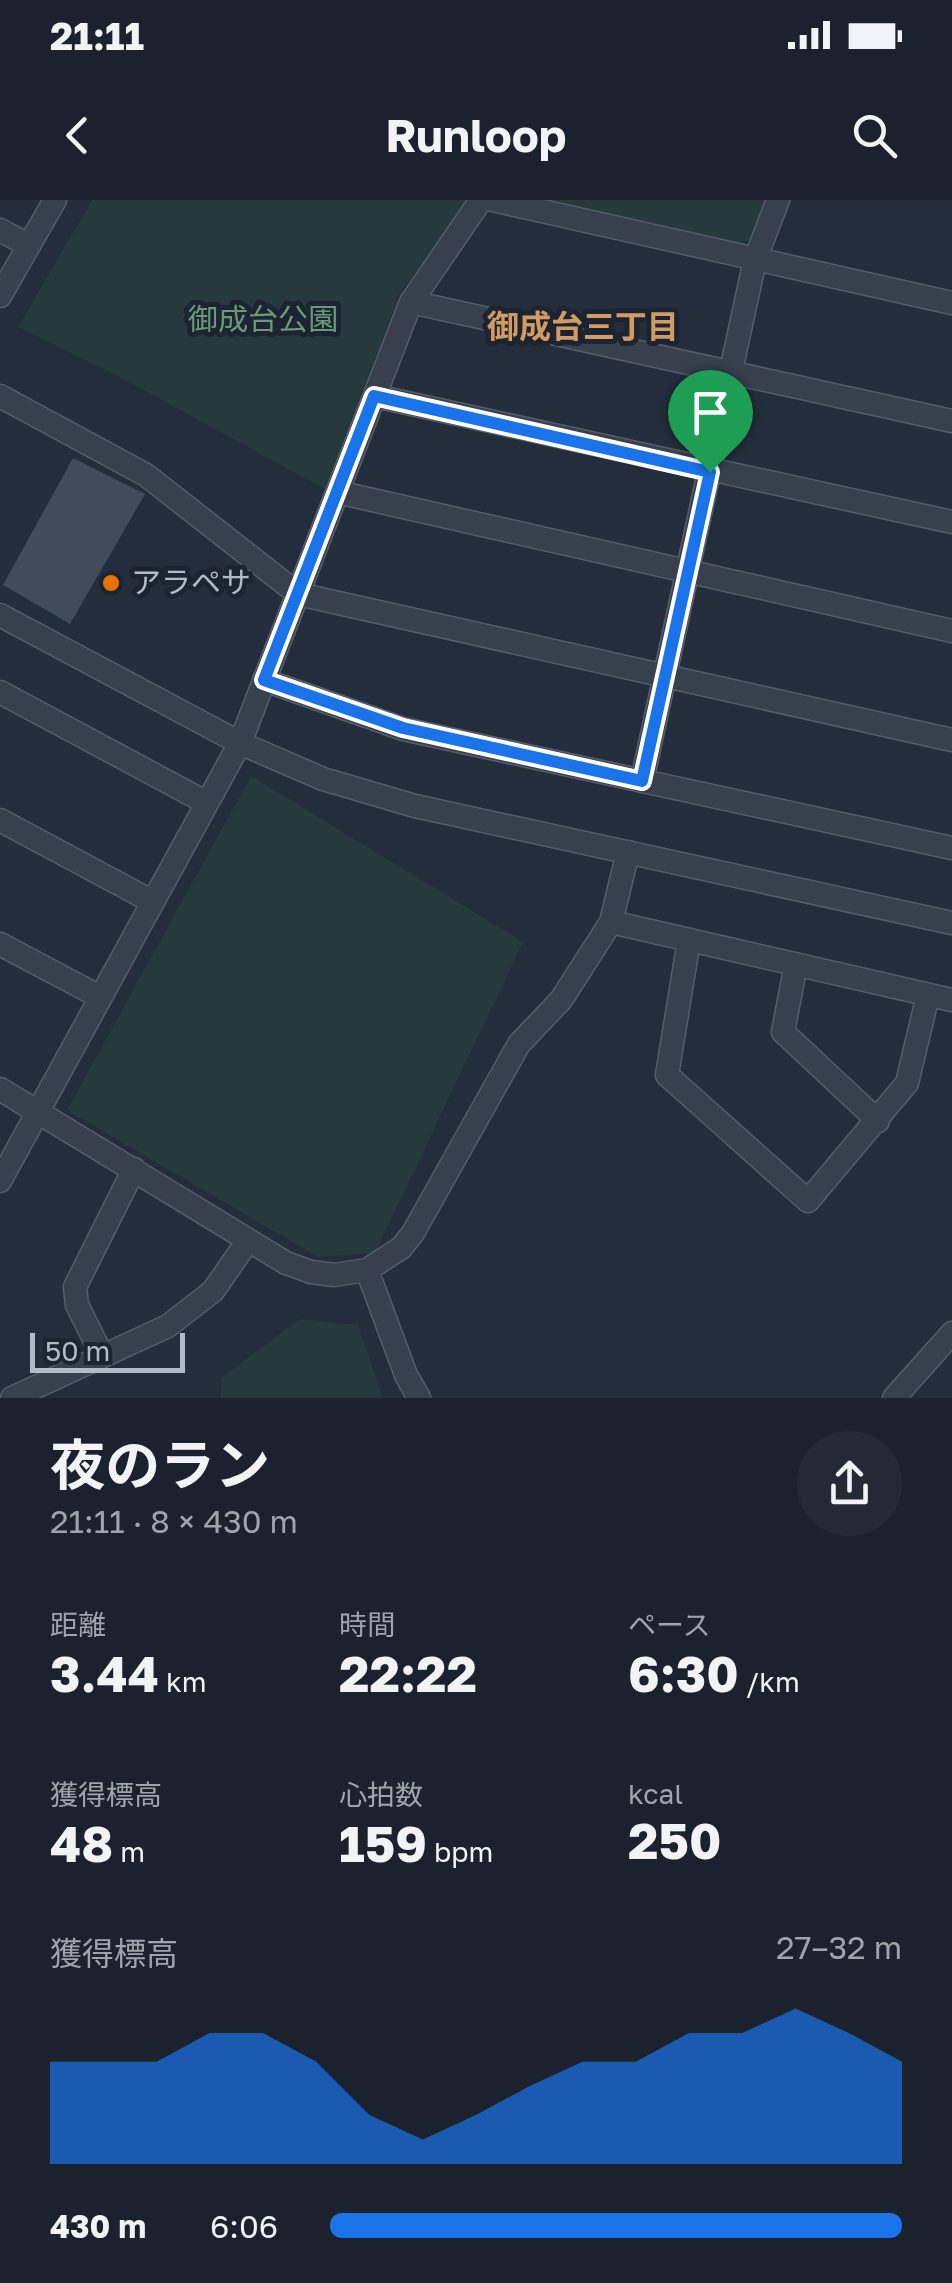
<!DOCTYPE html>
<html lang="ja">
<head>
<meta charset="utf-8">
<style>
  :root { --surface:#1b222d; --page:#242a35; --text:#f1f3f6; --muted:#a0a4aa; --accent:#1a73e8 }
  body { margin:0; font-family:"Golos Text","Noto Sans JP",sans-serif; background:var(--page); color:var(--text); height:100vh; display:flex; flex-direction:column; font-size:38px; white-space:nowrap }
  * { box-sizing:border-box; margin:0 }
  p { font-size:32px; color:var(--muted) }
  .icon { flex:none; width:55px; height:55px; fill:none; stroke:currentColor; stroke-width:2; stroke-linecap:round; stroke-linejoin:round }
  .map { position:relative; height:1198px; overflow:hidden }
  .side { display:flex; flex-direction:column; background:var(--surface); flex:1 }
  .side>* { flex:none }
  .scale { position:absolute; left:30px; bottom:25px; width:155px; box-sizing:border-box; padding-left:10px; border:5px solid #b3bac8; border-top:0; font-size:28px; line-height:35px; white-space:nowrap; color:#b3bac8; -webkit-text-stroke:8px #1d2431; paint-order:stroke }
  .pin { position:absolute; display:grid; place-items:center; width:85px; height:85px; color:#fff; margin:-102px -42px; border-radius:50% 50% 50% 0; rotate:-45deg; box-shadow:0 0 10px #0007 }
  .pin .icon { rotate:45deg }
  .round { display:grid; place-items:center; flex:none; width:105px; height:105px; border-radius:52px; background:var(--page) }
  .summary { display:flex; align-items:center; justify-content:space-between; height:170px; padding:0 50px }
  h1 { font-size:55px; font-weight:700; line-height:75px }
  .figures { display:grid; grid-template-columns:repeat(3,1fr); gap:15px; height:170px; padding:10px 50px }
  .figures div { display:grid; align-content:center }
  .figures b { font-size:50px; font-weight:700 }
  .figures small { font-size:28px; font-weight:400 }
  .figures p { font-size:28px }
  .chart { height:280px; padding:20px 50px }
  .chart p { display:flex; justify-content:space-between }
  .chart svg { width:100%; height:180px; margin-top:10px; fill:var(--accent); opacity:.7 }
  ul { padding:0 50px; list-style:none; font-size:32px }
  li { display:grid; grid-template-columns:160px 120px 1fr; align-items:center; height:75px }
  li i { height:25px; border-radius:12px; background:var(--accent) }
  .status { display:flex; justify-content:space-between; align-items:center; height:70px; padding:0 50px; background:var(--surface); direction:ltr }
  .status svg { height:28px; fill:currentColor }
  header { display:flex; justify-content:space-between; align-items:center; height:130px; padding:0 50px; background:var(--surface); font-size:45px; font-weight:700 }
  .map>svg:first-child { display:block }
</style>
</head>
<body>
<div class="status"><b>21:11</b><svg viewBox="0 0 49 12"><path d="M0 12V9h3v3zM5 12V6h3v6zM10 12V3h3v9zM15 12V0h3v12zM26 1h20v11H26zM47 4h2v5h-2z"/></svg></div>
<header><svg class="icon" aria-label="back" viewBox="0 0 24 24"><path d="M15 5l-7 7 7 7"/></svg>Runloop<svg class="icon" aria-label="search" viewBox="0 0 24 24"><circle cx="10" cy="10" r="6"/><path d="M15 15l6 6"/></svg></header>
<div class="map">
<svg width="952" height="1198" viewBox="0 0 952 1198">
  <rect width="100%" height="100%" fill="#242d3c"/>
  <!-- green -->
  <path fill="#26393d" d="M 92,0 L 472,0 L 401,91 L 325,289 L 118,176 L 18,127 Z
    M 541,0 L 772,0 L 753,38 L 739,44 Z
    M 251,576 L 523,742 L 375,1053 L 318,1057 L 67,910 Z
    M 300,1119 L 358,1125 L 383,1198 L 221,1198 L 221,1178 Z"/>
  <!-- building -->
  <path fill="#404b5b" d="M 73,258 L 145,294 L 70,424 L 3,385 Z"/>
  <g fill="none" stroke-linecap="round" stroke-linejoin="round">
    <!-- minor casing -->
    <g stroke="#565d6a" stroke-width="25">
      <path id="minor" d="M 493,0 L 952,103
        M 0,30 L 28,45
        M 0,96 L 55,0
        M 411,102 L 952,221
        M 0,196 L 146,275 L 298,394 L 952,540
        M 375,196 L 952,322
        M 337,292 L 952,431
        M 0,415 L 240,543 L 323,579 L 415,606 L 952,723
        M 264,480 L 403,529 L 952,648
        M 0,492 L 207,603
        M 642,581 L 755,60 L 778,0
        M 0,620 L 153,702
        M 611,722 L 952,800
        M 689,740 L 667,875 L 808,1001 L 907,883 L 928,795
        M 0,744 L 100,797
        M 796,764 L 783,832 L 878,921
        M 0,889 L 286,1063 L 311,1072 L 334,1075 L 367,1070 L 401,1048 L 413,1033 L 519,844 L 561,800 L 611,722 L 628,652
        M 0,981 L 240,543 L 411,102 L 481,0
        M 367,1070 L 406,1175 L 419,1198
        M 102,1155 L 77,1105 L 75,1087 L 134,969
        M 12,1198 L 168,1126 L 213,1091 L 247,1042
        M 894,1198 L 952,1133"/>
    </g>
    <!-- minor -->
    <use href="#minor" stroke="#383f4d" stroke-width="22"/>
  </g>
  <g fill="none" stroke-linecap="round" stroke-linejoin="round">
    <!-- route casing -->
    <g stroke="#fff" stroke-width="20">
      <path id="route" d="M 374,196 L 710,272 L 642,581 L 403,528 L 264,480 Z"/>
    </g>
    <!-- route -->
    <use href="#route" stroke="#1a73e8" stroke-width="12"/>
  </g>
  <!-- markers -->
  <circle fill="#e8710a" stroke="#1d2431" stroke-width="4" cx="111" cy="383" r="10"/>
  <g text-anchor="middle" stroke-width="10" stroke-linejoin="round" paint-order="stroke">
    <!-- park labels -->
    <g font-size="30" fill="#6b9878" stroke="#1d2431">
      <text x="263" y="130">御成台公園</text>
    </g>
    <!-- poi labels -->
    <g font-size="30" fill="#b3bac8" stroke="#1d2431" text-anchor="start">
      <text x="131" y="393">アラペサ</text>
    </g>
    <!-- neighbourhood labels -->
    <g font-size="32" font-weight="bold" fill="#d29b64" stroke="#1d2431">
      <text x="583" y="138">御成台三丁目</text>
    </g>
  </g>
</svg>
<div class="scale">50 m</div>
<div class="pin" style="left:710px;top:272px;background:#1e9e55"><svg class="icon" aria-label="arrive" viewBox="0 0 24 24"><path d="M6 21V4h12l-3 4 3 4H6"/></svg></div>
</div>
<section class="side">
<div class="summary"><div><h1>夜のラン</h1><p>21:11 · 8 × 430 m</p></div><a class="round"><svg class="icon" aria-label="share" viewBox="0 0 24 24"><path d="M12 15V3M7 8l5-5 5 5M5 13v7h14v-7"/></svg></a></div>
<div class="figures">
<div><p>距離</p><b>3.44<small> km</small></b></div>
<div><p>時間</p><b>22:22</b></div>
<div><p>ペース</p><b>6:30<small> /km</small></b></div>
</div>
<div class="figures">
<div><p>獲得標高</p><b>48<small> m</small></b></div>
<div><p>心拍数</p><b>159<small> bpm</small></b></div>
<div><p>kcal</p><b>250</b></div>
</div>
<div class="chart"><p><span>獲得標高</span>27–32 m</p>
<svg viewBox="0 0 160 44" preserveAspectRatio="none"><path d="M0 44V19L10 19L20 19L30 12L40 12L50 19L60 32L70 38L80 32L90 25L100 19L110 19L120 12L130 12L140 6L150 12L160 19V44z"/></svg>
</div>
<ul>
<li><b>430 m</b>6:06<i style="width:100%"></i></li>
</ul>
</section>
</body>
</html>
